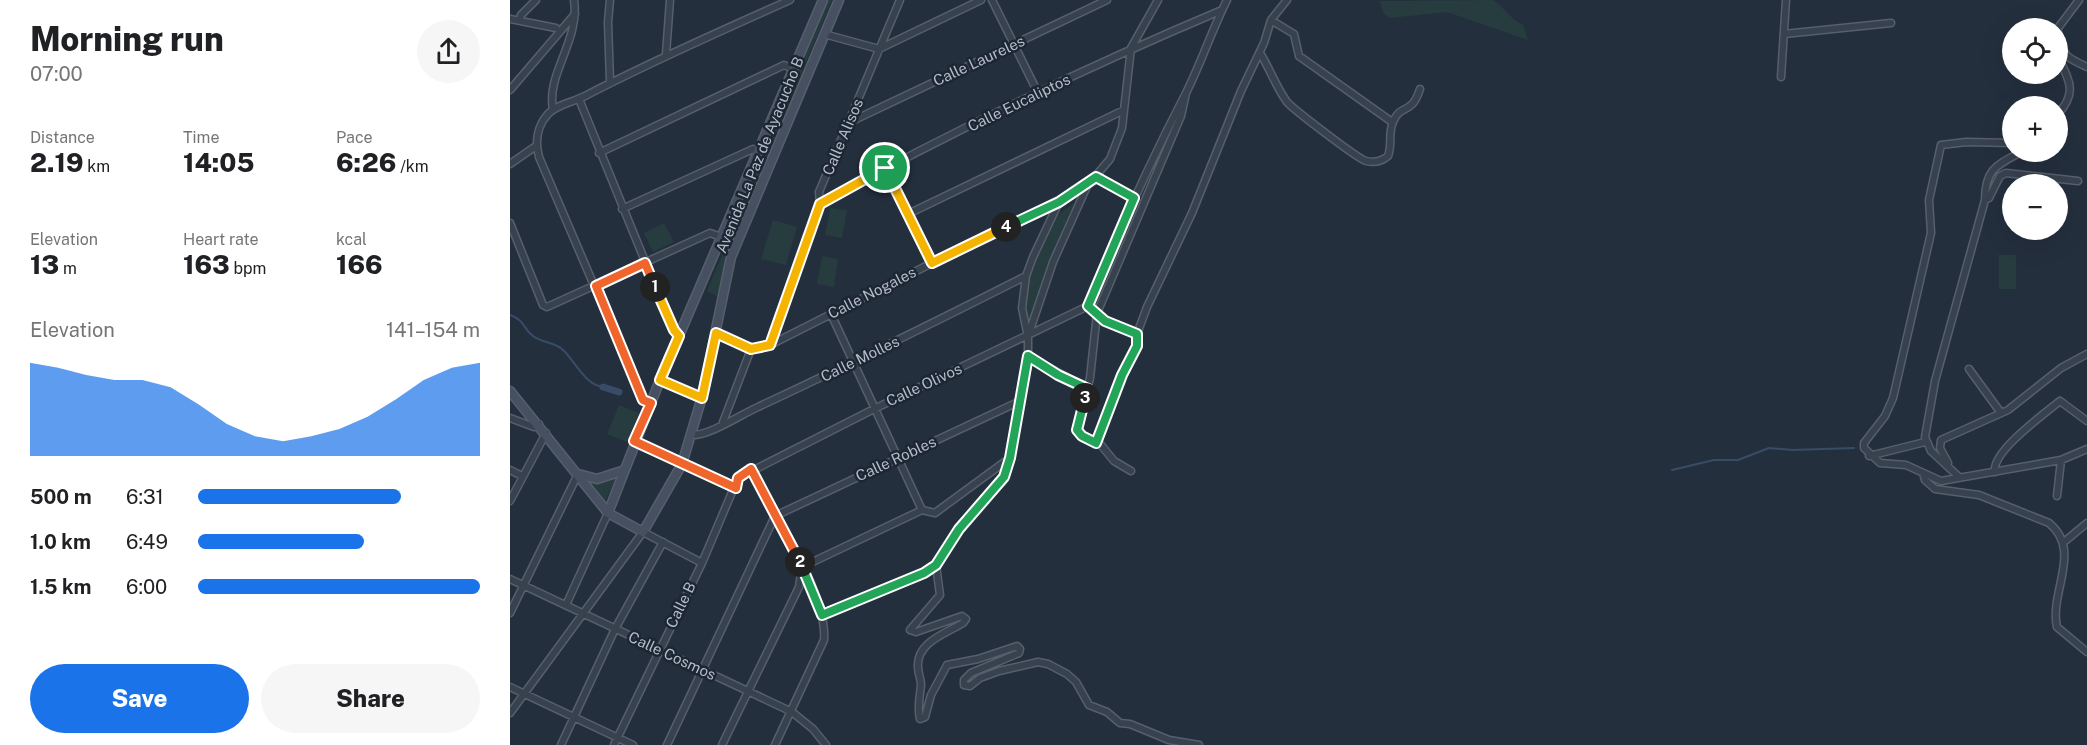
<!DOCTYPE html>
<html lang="en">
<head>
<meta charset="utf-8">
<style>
  :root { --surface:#fff; --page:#f6f6f6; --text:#202124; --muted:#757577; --accent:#1a73e8 }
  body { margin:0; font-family:"Public Sans",sans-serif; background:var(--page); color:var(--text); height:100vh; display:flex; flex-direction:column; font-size:22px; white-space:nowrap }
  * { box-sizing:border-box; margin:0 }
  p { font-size:20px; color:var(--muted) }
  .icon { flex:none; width:33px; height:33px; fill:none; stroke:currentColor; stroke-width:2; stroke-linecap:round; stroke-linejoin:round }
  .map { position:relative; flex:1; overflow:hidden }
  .sheet { display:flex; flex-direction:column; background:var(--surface); width:510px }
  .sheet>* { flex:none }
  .fabs { position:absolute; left:1492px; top:18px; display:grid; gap:12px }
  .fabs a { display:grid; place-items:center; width:66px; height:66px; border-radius:50%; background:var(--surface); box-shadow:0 6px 24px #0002; font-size:30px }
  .pin { position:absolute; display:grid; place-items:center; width:51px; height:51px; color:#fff; margin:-26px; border:3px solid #fff; border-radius:50%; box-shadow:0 2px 6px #0007 }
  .km { position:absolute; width:30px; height:30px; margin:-15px; border-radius:50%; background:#222; color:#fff; font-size:16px; line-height:30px; text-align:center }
  .round { display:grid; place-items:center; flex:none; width:63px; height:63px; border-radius:32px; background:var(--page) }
  .overview { display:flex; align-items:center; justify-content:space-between; height:102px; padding:0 30px }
  h1 { font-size:33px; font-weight:800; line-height:45px }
  .stats { display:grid; grid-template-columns:repeat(3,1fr); gap:9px; height:102px; padding:6px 30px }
  .stats div { display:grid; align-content:center }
  .stats b { font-size:26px; font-weight:800 }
  .stats small { font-size:16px; font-weight:400 }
  .stats p { font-size:16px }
  .chart { height:168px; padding:12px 30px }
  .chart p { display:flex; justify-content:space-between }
  .chart svg { width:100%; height:108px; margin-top:6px; fill:var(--accent); opacity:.7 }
  .action { display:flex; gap:12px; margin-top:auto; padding:12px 30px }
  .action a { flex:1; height:69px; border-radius:36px; background:var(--accent); color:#fff; font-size:24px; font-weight:800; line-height:69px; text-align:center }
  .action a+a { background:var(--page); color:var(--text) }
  ul { padding:0 30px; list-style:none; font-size:20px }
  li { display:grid; grid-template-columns:96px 72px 1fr; align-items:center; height:45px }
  li i { height:15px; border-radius:8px; background:var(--accent) }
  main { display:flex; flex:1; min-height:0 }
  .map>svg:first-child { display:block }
</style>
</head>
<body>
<main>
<section class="sheet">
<div class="overview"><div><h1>Morning run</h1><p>07:00</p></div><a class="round"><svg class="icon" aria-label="share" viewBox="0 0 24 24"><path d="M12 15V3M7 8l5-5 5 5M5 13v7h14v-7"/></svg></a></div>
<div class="stats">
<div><p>Distance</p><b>2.19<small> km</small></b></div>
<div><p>Time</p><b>14:05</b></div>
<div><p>Pace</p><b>6:26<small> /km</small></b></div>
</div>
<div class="stats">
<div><p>Elevation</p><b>13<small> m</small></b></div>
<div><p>Heart rate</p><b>163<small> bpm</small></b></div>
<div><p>kcal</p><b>166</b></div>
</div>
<div class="chart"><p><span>Elevation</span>141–154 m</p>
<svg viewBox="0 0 160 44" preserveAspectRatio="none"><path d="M0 44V6L10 8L20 11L30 13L40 13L50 16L60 23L70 31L80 36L90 38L100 36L110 33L120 28L130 21L140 13L150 8L160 6V44z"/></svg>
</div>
<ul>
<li><b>500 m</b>6:31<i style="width:72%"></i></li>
<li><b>1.0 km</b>6:49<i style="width:59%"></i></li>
<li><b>1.5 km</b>6:00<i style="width:100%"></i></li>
</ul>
<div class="action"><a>Save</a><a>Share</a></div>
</section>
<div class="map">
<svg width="1577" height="745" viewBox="0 0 1577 745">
  <rect width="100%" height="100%" fill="#242f3e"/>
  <!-- green -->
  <path fill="#263c3f" d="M 319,0 L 322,0 L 222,238 L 207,296 L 197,291 Z
    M 983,0 C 996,9 998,17 1013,25 L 1018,40 L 937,12 L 880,18 L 873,13 L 870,1 Z
    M 564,203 L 537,265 L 518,325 C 508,298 530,240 546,218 C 550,212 559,207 564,203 Z
    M 320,208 L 337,210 L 332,238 L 315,235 Z
    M 263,220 L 287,227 L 276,265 L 251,259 Z
    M 154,223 L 164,242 L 143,252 L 134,233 Z
    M 1489,255 L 1506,255 L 1506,289 L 1489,289 Z
    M 312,256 L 328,259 L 324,287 L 307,284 Z
    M 109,405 L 129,413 L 117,442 L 97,434 Z
    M 104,478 L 106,480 L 95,501 L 81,482 Z"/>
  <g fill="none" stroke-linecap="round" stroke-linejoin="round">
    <!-- stream -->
    <path stroke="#394c67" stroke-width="2" d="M 0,315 C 16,321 12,328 23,336 C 32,343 45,342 53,350 C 66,362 74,384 93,387
      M 1162,470 L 1204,460 L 1228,460 L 1259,448 L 1283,450 L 1344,448"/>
    <!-- canal -->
    <path stroke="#394c67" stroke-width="7" d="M 93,387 L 109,392"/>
    <!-- minor casing -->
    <g stroke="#565f6c" stroke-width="9">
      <path id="minor" d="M 482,0 L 528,93
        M 648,0 L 621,48 L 612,128 L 600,159 L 579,184 L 549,202 L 523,257 L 516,276 L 512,308 L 518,337 L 518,356 L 500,458 L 494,477 L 449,529 L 426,565 L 430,595 L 400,630 L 406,632 L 452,616 L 456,619 L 453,623 C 437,633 406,642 408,667 C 408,673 411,679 411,685 C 410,697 407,707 410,719 L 415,717 L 421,695 L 437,665 L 468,659 L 507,646 L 510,649 L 509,653 L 461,673 L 454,680 L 454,685 L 460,686 L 470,678 L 489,671 L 528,662 L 538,664 L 557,674 L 566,682 L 579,705 L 597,712 L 610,723 L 620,724 L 659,740 L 689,745
        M 0,19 L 46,28
        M 761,20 L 784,34 L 789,56 L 882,122
        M 10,21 L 11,15 L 26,0
        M 1548,28 L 1569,0
        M 1548,32 C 1555,57 1553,56 1577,67
        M 314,34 L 369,49 L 471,0
        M 1274,34 L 1381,23
        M 750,53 C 760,69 766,87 777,102 C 783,109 848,159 856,161 C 864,163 872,161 878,156 C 883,144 877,132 884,120 C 891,104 902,115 910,89
        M 156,54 L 160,0
        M 1548,57 C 1559,80 1568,92 1548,114
        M 1271,77 L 1276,0
        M 100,82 L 98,22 L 100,0
        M 0,90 L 65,14
        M 69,99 L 163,330 L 169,336
        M 43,109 C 36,74 70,41 64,0
        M 340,122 L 597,0
        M 1503,143 L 1456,142 L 1431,145 L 1419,200 L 1421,233 L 1383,398 L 1375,416 L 1354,443 L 1354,448 L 1370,463 L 1396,465 L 1431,481 L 1551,460 L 1577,449
        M 89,153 L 274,65 L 283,69
        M 0,164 L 26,146
        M 375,168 L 422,263
        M 586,177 L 624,198
        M 1475,200 L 1479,198 L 1490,176 L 1496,173 L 1568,181
        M 310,204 C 440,132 575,68 712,10
        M 112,209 L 243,149 L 248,151
        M 398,214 L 614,110
        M 0,223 L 33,305 L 37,307 L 200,233 L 211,237
        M 578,306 C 608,233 640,162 676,93 C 691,63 702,30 717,0
        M 587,312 L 598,323 L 627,334
        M 321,314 L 412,510
        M 206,333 L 241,349 L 260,345 L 422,263 L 549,202
        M 518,336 L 543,262 L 578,184
        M 261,344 L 310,204 L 309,192 L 390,0
        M 518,356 L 578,389
        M 1459,369 L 1491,413
        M 150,380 L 192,397
        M 141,403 L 133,400 L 29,157 C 25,142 27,126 38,114 C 46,105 63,102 75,96 C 142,61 211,31 280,0
        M 0,418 L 24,427 L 29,424
        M 213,422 L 241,349
        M 182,435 C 199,436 230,415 248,407 C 338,365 427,321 516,276
        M 125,442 L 226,488
        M 586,443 L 612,375 L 627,346 L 627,334 L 637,307 L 682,213 L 731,91 L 754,43 L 761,20 L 777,0
        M 1359,456 L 1415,442
        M 1438,463 L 1430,448 L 1431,440 L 1498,410 L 1551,368 L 1577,354
        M 241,469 C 263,512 318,595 314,640 L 265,745
        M 0,470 L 12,476
        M 621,471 L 604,461 L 591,445 L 572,436 L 567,426 L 580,378 L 587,313 L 671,116 L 676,93
        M 1485,472 C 1481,452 1534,414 1550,401 L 1577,421
        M 1413,473 L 1415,480 L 1425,489 L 1469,495 L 1539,523 C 1573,551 1539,592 1547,627 L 1577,652
        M 1449,477 L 1421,451 L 1415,437 L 1425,381 L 1475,200 C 1475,169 1487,165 1511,152
        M 1547,496 L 1551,460
        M 0,501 L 36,433
        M 265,516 L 508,402
        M 1554,542 L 1577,523
        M 292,567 L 412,510 L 425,513 L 500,458
        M 0,579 L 282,712 L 303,729 L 316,745
        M 56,605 L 98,513
        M 0,613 L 68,474
        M 312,615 L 414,573 L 426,565
        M 0,687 L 123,745
        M 0,713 L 133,532 L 192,563
        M 51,745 L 105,629 L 153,542
        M 104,745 L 192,563 L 228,478 L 364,409 L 578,306
        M 157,745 L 265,516
        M 212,745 L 289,587 L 292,567"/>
    </g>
    <!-- secondary casing -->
    <g stroke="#565f6c" stroke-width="11">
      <path id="secondary" d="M 0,391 L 98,513 L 133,532 L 172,464 L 192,397 L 221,257 L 329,0
        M 68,474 L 87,479 L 112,471
        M 98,513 L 150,380 L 313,0"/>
    </g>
    <!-- minor -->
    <use href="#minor" stroke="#38414e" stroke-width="6"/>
    <!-- secondary -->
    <use href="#secondary" stroke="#465061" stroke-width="8"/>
  </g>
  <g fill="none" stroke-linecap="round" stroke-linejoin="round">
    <!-- split-1 casing -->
    <g stroke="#fff" stroke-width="12">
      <path id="split-1" d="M 145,287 L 164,330 L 169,336 L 150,380 L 192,398 L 206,333 L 241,349 L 260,345 L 310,204 L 375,168"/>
    </g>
    <!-- split-2 casing -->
    <g stroke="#fff" stroke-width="12">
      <path id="split-2" d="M 145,287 L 135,263 L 86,286 L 133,400 L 141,403 L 124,441 L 226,488 L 228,478 L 241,469 L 290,562"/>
    </g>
    <!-- split-3 casing -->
    <g stroke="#fff" stroke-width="12">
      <path id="split-3" d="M 290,562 L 312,615 L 414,573 L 426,565 L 449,529 L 494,477 L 500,458 L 518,356 L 548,375 L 578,389 L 575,398"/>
    </g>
    <!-- split-4 casing -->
    <g stroke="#fff" stroke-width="12">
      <path id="split-4" d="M 496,227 L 549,202 L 586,177 L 624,198 L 578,306 L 595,321 L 627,334 L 627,346 L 612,375 L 586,443 L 572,436 L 567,430 L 575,398"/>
    </g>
    <!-- split-5 casing -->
    <g stroke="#fff" stroke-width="12">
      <path id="split-5" d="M 375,168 L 422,263 L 496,227"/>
    </g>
    <!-- split-1 -->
    <use href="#split-1" stroke="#f5b400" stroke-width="8"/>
    <!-- split-2 -->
    <use href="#split-2" stroke="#f0652b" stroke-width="8"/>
    <!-- split-3 -->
    <use href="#split-3" stroke="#22a559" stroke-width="8"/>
    <!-- split-4 -->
    <use href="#split-4" stroke="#22a559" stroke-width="8"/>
    <!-- split-5 -->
    <use href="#split-5" stroke="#f5b400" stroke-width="8"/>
  </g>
  <g text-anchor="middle" stroke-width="5" stroke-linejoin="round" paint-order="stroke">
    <!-- street labels -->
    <g font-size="15" fill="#b4bcc9" stroke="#1d2633">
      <text transform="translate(469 61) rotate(-25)" y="5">Calle Laureles</text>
      <text transform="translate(509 103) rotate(-26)" y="5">Calle Eucaliptos</text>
      <text transform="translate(333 137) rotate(-67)" y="5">Calle Alisos</text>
      <text transform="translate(250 155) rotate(-68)" y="5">Avenida La Paz de Ayacucho B</text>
      <text transform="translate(362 293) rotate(-27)" y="5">Calle Nogales</text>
      <text transform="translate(350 359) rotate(-26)" y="5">Calle Molles</text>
      <text transform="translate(414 385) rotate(-25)" y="5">Calle Olivos</text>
      <text transform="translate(386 459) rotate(-25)" y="5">Calle Robles</text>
      <text transform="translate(171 605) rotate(-64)" y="5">Calle B</text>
      <text transform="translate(162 656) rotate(25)" y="5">Calle Cosmos</text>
    </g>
  </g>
</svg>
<div class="fabs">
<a><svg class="icon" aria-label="locate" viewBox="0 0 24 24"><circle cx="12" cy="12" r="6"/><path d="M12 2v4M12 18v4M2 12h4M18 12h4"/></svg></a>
<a>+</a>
<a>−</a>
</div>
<div class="pin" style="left:375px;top:168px;background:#1e9e55"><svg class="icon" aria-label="arrive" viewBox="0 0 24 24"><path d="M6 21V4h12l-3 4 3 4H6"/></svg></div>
<b class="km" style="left:145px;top:287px">1</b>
<b class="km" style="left:290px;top:562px">2</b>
<b class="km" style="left:575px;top:398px">3</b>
<b class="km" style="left:496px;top:227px">4</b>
</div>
</main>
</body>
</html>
